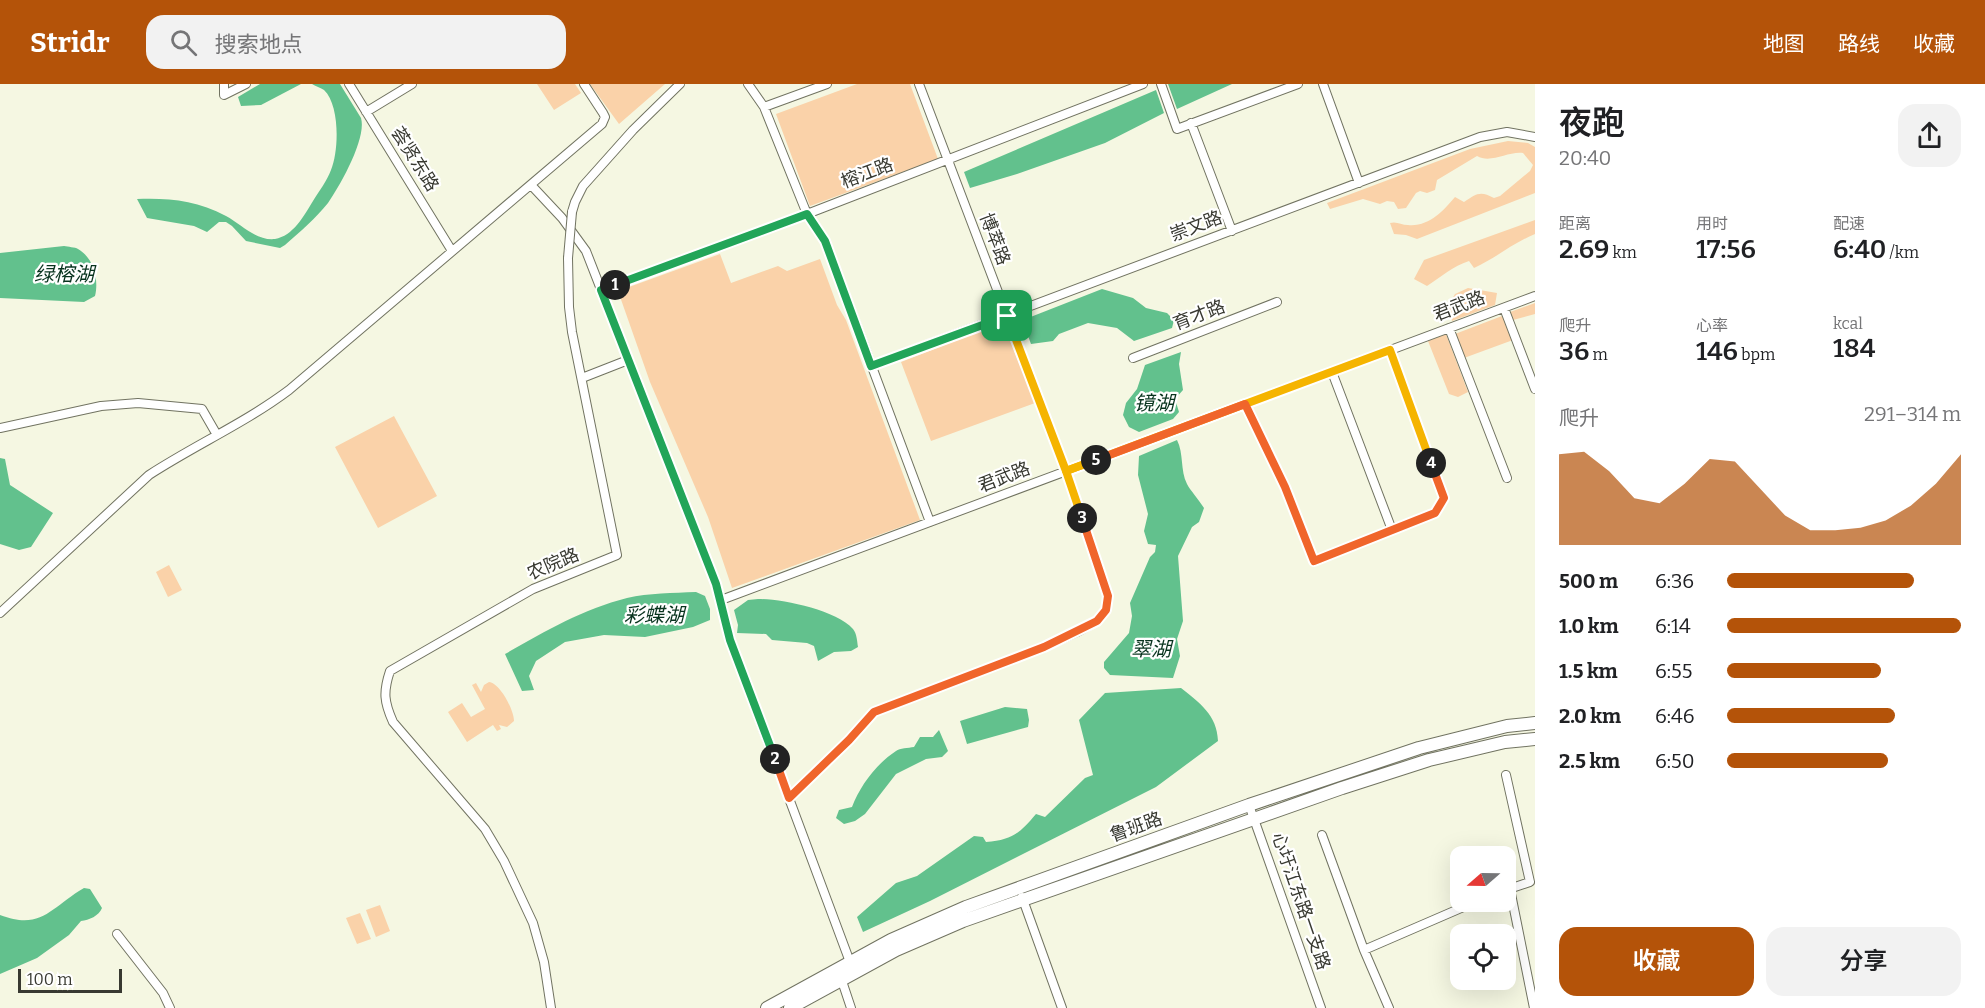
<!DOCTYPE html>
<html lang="zh">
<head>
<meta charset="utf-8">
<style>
  :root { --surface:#fff; --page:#f2f2f2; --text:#202124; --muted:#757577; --accent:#b45309 }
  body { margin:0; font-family:Bitter,"Noto Sans SC",serif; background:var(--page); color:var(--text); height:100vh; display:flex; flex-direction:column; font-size:22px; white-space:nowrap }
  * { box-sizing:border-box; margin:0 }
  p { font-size:20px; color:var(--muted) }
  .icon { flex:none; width:33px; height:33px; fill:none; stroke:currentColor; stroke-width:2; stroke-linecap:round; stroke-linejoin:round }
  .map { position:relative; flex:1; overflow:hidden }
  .side { display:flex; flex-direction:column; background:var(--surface); width:450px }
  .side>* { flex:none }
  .needle { width:39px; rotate:250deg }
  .fabs { position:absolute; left:1450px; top:762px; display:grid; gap:12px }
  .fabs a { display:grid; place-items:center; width:66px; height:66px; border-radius:12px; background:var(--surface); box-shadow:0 6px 24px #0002; font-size:30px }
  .scale { position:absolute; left:18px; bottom:15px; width:104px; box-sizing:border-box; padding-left:6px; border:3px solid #383931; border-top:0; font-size:16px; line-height:21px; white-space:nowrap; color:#383931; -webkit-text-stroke:4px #fff; paint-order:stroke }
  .pin { position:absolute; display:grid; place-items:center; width:51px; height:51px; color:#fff; margin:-26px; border-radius:12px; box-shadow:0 3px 9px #0006 }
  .km { position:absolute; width:30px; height:30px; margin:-15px; border-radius:50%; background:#222; color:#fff; font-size:16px; line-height:30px; text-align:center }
  .round { display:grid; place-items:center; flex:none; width:63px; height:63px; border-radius:18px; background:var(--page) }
  .summary { display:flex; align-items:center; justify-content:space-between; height:102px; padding:0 24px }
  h1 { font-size:33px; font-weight:600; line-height:45px }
  .figures { display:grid; grid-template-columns:repeat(3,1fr); gap:9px; height:102px; padding:6px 24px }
  .figures div { display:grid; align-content:center }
  .figures b { font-size:26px; font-weight:600 }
  .figures small { font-size:16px; font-weight:400 }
  .figures p { font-size:16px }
  .chart { height:168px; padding:12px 24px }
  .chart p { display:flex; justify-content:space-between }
  .chart svg { width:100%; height:108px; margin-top:6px; fill:var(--accent); opacity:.7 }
  .cta { display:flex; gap:12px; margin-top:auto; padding:12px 24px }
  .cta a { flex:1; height:69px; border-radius:18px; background:var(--accent); color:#fff; font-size:24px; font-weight:600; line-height:69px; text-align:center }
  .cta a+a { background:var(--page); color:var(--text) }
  ul { padding:0 24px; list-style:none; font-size:20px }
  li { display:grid; grid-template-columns:96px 72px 1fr; align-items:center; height:45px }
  li i { height:15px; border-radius:8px; background:var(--accent) }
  header { display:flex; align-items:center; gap:36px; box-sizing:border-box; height:84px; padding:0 30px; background:var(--accent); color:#fff }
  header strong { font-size:28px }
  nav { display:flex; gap:33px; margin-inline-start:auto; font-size:21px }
  .search { width:420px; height:54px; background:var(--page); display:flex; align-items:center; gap:15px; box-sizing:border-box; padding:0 21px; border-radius:18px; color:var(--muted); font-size:22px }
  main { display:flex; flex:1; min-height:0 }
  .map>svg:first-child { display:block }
</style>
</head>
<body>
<header>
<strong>Stridr</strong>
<div class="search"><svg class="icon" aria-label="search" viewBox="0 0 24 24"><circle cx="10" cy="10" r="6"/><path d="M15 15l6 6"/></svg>搜索地点</div>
<nav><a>地图</a><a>路线</a><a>收藏</a></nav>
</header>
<main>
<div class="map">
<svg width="1535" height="924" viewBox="0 0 1535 924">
  <rect width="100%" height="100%" fill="#f5f7e2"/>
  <!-- green -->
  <path fill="#fad2a9" d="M 537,0 L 575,0 L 581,9 L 554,26 Z
    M 590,0 L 665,0 L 619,40 Z
    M 857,0 L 910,0 L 938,75 L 810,122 L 776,30 Z
    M 1508,57 L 1528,59 L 1535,63 L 1535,109 L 1417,155 L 1406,151 L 1394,150 L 1390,139 C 1397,137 1401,141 1408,141 C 1429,143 1443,127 1455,113 L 1464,118 C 1476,110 1480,106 1494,114 L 1500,112 L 1530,87 L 1533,81 L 1523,69 C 1508,67 1491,80 1477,72 L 1437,96 L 1435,106 L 1427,109 L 1420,107 L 1416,109 L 1406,124 L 1398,125 L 1394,118 L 1387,117 L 1380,120 L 1363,115 L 1330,125 L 1327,119 L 1470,65 Z
    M 1535,136 L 1535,150 C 1513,159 1496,174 1474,184 L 1469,177 C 1453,182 1441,193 1427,202 L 1414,195 L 1424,176 Z
    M 720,170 L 731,199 L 778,182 L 787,187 L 820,175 L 837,221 L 846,236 L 920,436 L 732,504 L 708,433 L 650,298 L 618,207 Z
    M 1468,204 L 1497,209 L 1495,221 L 1452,237 L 1448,222 L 1455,210 Z
    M 1535,219 L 1535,230 L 1513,236 L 1510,228 Z
    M 1502,232 L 1513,256 L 1464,274 L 1455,250 Z
    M 998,242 L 1005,245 L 1007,249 L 1035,319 L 931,357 L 901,278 L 991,243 Z
    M 1446,250 L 1468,308 L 1458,313 L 1449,310 L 1428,257 Z
    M 394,332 L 437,412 L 378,444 L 335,363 Z
    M 169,481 L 182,506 L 168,513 L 156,488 Z
    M 489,598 C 500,599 514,626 514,637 L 507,643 L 499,641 L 501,645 L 497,647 L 493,641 L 467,658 L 448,628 L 462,619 L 471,633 L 485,625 L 472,601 L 476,599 L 481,608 L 484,601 Z
    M 380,821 L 390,847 L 376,853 L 366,826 Z
    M 360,829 L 371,855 L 357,860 L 346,834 Z"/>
  <!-- water -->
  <path fill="#62c18d" d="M 260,0 L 301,0 L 261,21 L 241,22 L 238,13 Z
    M 312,0 L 340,0 L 361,34 C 367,54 340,102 328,119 C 316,134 300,148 285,161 L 280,164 L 246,157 L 232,142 L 226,138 L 219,138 L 207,148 L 194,142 L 147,134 L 137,115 C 169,114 196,116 226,132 C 241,140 256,157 275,155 C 293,152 304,132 313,117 C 319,107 327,97 331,86 C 339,67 340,21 324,6 C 321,4 315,2 312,0 Z
    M 1168,0 L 1232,0 L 1177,25 Z
    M 1156,6 L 1164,29 L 1105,59 L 1017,90 L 970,104 L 964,88 Z
    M 64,162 C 68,163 75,163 78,165 C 94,174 99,196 95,212 L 84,218 L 0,214 L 0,169 Z
    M 1102,205 L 1133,214 L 1146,224 L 1167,229 L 1174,236 L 1172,244 L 1134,257 L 1117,244 L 1088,239 L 1059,250 L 1053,257 L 1031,260 L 1023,238 L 1028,234 Z
    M 1181,268 L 1179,280 L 1183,306 L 1175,315 L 1179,328 L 1173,335 L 1139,348 L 1129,343 L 1123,331 L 1126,319 L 1137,305 L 1145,281 Z
    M 1177,356 C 1184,370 1180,386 1187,400 C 1190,406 1199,416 1204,424 L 1199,438 L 1192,443 L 1178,472 L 1183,537 L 1177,555 L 1180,572 L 1173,594 L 1110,591 L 1104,584 L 1104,578 L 1129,549 L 1132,532 L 1130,519 L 1150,473 L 1155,468 L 1156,461 L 1148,460 L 1144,447 L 1148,430 L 1138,391 L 1139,372 Z
    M 0,374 L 5,375 L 10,401 L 53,429 L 31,463 L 19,466 L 0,460 Z
    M 696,508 L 705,512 L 710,525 L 710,536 L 693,543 L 645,553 L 604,551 L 565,558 L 536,577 L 529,592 L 534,606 L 522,607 L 505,570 C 544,548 583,525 627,514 C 649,509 673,509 696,508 Z
    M 758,515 C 782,515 836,526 853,545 C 857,550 857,557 858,563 L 851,567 L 834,568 L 818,577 L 814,562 L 807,559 L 772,556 L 766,550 L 737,549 L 738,541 L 734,526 L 748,516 Z
    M 1181,604 C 1200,619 1217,631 1218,657 L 1156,703 L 930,817 L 863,848 L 857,833 L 896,799 L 917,792 L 974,752 L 983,753 L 986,758 C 1012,756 1019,750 1036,730 L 1045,733 L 1085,694 L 1093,691 L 1079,636 L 1105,609 Z
    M 1005,623 L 1027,625 L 1029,636 L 1028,643 L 967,660 L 960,637 Z
    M 939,646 L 948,667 L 942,673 L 926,675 L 896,690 L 865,730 L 855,737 L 844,740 L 836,734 L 839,726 L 852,723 C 860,702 876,680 896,667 C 900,664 908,664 914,663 L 920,653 L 933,653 Z
    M 84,804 L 90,805 L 102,824 C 99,832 89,836 81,837 L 69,851 L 37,874 L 0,890 L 0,831 C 42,847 51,823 84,804 Z"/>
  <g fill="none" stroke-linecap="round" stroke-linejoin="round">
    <!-- street casing -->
    <g stroke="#717361" stroke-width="10">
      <path id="street" d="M 224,0 L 224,11 L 246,0
        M 349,0 L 452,167
        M 748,0 L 764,23 L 807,130 L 825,157 L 930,438
        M 1161,0 L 1177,45 L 1298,0
        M 1323,0 L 1359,99
        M 764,23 L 827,0
        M 366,28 L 412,0
        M 1191,39 L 1232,147
        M 532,102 L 562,134 L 586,167 L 716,500 L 730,556 L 850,878
        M 572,128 L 575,118 L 583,102 L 633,46 L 680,0
        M 601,206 L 807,130 L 1143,0
        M 1504,224 L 1535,305
        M 1449,244 L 1507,394
        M 1133,274 L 1277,218
        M 871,282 L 1480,53 L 1507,48 L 1535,53
        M 1332,288 L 1392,446
        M 582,294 L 628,276
        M 1245,320 L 1285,403 L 1314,477 L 1435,429 L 1444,414 L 1390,266
        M 0,344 L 101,322 L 138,319 L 202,325 L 217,351
        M 721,516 L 1535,212
        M 0,529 L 149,391 C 195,361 245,339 289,306 L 602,40 L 605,33 L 603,29 L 584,0
        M 789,714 L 849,656 L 874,628 L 1044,563 L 1077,548 L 1097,537 L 1106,526 L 1108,511 L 1066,387 L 919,0
        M 1249,721 L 1321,924
        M 1322,751 L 1364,866 L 1389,924
        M 1510,805 L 1534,924
        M 1506,806 L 1530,798 L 1506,691
        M 1022,813 L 1062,924
        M 117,850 L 163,909 L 170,924
        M 1364,866 L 1475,818
        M 840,891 L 851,924
        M 551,924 L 544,878 L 533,839 L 504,777 L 485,745 L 393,638 C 384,618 383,608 390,587 L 533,505 L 617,471 L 572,248 L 569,223 L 568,174"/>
    </g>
    <!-- secondary casing -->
    <g stroke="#717361" stroke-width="14">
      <path id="secondary" d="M 767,924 L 891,856 L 966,823 L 1249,721 L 1419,664 L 1507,642 L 1535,639
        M 790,924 L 896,866 L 963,837 L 1342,704 L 1429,676 L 1505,658 L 1535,655"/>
    </g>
    <!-- street -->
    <use href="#street" stroke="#fff" stroke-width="8"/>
    <!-- secondary -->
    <use href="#secondary" stroke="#fff" stroke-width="12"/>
    <!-- street-bridge casing -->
    <g stroke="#717361" stroke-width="10" stroke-linecap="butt">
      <path id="street-bridge" d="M 568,174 L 572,128"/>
    </g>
    <!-- street-bridge -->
    <use href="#street-bridge" stroke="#fff" stroke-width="8"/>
  </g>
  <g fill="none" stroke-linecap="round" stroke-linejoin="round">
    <!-- split-1 casing -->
    <g stroke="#fff" stroke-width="12">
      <path id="split-1" d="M 615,201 L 807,130 L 825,157 L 871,282 L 1007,232"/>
    </g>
    <!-- split-2 casing -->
    <g stroke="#fff" stroke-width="12">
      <path id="split-2" d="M 615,201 L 601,206 L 716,500 L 730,556 L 775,675"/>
    </g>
    <!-- split-3 casing -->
    <g stroke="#fff" stroke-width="12">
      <path id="split-3" d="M 775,675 L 789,714 L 849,656 L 874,628 L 1044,563 L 1097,537 L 1106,526 L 1108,512 L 1082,434"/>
    </g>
    <!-- split-4 casing -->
    <g stroke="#fff" stroke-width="12">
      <path id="split-4" d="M 1082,434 L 1066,387 L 1390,266 L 1431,379"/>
    </g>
    <!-- split-5 casing -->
    <g stroke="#fff" stroke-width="12">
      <path id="split-5" d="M 1096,376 L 1245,320 L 1285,403 L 1314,477 L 1435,429 L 1444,414 L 1431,379"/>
    </g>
    <!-- split-6 casing -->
    <g stroke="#fff" stroke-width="12">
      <path id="split-6" d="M 1007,232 L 1066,387 L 1096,376"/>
    </g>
    <!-- split-1 -->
    <use href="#split-1" stroke="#22a559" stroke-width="8"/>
    <!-- split-2 -->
    <use href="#split-2" stroke="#22a559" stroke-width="8"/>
    <!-- split-3 -->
    <use href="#split-3" stroke="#f0652b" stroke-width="8"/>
    <!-- split-4 -->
    <use href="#split-4" stroke="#f5b400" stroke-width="8"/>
    <!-- split-5 -->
    <use href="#split-5" stroke="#f0652b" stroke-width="8"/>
    <!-- split-6 -->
    <use href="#split-6" stroke="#f5b400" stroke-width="8"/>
  </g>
  <g text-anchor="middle" stroke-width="4.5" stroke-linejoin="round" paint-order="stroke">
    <!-- street labels -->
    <g font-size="18" fill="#383931" stroke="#fff">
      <text transform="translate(415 75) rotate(58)" y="6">荟贤东路</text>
      <text transform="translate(867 89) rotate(-21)" y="6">榕江路</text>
      <text transform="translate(1196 142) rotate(-21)" y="6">崇文路</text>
      <text transform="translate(995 155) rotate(69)" y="6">博萃路</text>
      <text transform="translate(1459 222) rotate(-21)" y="6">君武路</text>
      <text transform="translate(1199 231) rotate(-21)" y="6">育才路</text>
      <text transform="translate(1004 393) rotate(-21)" y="6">君武路</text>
      <text transform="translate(553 480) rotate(-23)" y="6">农院路</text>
      <text transform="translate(1136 743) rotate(-20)" y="6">鲁班路</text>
      <text transform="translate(1301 817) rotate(71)" y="6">心圩江东路一支路</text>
    </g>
    <!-- water labels -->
    <g font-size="20" font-style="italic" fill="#08331e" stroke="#fff">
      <text x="64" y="197">绿榕湖</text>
      <text x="1154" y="326">镜湖</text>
      <text x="654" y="538">彩蝶湖</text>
      <text x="1151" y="572">翠湖</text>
    </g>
  </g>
</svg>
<div class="fabs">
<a><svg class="needle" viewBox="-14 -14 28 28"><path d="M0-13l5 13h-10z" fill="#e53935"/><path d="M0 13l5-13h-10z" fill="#757577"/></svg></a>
<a><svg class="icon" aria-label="locate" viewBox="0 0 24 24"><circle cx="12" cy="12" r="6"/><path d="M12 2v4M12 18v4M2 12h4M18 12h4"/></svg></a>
</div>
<div class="scale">100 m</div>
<div class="pin" style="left:1007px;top:232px;background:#1e9e55"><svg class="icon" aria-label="arrive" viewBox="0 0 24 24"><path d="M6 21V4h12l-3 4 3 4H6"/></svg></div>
<b class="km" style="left:615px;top:201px">1</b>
<b class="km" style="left:775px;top:675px">2</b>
<b class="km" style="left:1082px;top:434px">3</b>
<b class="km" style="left:1431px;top:379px">4</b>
<b class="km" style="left:1096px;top:376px">5</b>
</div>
<section class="side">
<div class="summary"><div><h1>夜跑</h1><p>20:40</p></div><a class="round"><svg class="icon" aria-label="share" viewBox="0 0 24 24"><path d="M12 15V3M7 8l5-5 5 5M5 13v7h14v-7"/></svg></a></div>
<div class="figures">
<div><p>距离</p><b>2.69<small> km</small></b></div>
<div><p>用时</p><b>17:56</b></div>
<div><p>配速</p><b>6:40<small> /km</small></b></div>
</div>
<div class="figures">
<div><p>爬升</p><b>36<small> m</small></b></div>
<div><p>心率</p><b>146<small> bpm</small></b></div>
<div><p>kcal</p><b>184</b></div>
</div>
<div class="chart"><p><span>爬升</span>291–314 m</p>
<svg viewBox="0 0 160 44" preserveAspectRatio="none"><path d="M0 44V7L10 6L20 14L30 25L40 27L50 19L60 9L70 10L80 21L90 32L100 38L110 38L120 37L130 34L140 28L150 19L160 7V44z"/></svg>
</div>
<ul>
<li><b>500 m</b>6:36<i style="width:80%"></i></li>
<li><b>1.0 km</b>6:14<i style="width:100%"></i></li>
<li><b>1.5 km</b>6:55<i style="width:66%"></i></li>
<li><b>2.0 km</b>6:46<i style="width:72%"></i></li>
<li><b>2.5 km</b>6:50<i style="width:69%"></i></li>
</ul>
<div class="cta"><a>收藏</a><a>分享</a></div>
</section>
</main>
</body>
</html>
